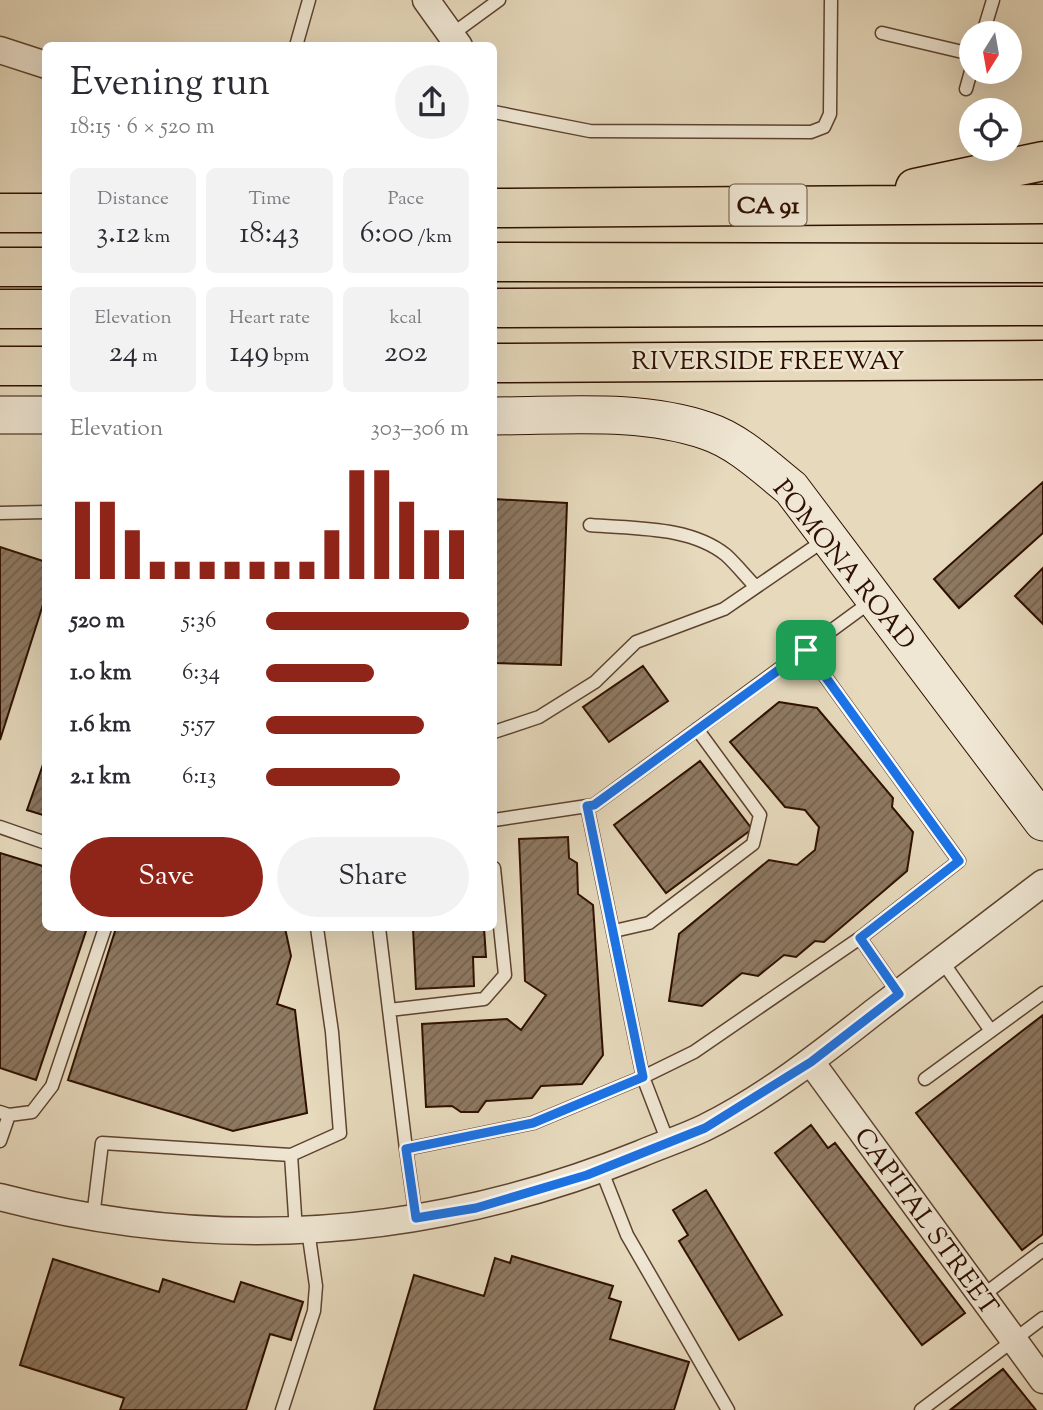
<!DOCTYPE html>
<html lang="en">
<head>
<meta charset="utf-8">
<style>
  :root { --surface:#fff; --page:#f2f2f3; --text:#2b2b33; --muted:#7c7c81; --accent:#8f2418 }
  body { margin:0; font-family:"Sorts Mill Goudy",serif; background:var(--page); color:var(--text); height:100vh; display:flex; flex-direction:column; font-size:26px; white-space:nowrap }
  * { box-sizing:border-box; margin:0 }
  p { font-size:23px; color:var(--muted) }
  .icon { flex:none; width:38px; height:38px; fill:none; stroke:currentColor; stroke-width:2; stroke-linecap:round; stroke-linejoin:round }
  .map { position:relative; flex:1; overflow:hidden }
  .details { position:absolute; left:42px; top:42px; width:455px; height:889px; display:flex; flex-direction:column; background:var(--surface); border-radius:10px; box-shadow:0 7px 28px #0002 }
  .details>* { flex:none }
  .needle { width:46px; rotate:191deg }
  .controls { position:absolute; left:959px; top:21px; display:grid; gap:14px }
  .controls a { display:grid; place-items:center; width:63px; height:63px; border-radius:50%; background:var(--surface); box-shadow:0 7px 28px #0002; font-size:35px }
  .pin { position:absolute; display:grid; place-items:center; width:60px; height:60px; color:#fff; margin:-30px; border-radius:14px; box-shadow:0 4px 10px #0006 }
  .round { display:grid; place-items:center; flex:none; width:74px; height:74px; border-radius:37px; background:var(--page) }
  .overview { display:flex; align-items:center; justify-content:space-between; height:119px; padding:0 28px }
  h1 { font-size:38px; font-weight:600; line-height:52px }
  .stats { display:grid; grid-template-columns:repeat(3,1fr); gap:10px; height:119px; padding:7px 28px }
  .stats div { display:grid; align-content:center; border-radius:10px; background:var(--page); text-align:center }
  .stats b { font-size:30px; font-weight:600 }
  .stats small { font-size:19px; font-weight:400 }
  .stats p { font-size:19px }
  .chart { height:196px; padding:14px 28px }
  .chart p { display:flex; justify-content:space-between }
  .chart svg { width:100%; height:126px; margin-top:7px; stroke:var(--accent); stroke-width:6 }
  .button { display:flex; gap:14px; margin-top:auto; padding:14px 28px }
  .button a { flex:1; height:80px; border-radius:42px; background:var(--accent); color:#fff; font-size:28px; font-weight:600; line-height:80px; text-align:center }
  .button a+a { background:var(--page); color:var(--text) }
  ul { padding:0 28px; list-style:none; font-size:23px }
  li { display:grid; grid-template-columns:112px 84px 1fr; align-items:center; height:52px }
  li i { height:18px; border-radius:9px; background:var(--accent) }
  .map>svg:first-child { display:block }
</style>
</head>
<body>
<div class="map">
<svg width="1043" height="1410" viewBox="0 0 1043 1410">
  <defs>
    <pattern id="building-hatch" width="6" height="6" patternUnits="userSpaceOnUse" patternTransform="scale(1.75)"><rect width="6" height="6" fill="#8e7962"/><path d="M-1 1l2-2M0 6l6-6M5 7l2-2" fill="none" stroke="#74624e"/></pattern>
  </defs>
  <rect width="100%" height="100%" fill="#e6d9bc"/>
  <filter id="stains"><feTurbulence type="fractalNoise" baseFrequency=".00286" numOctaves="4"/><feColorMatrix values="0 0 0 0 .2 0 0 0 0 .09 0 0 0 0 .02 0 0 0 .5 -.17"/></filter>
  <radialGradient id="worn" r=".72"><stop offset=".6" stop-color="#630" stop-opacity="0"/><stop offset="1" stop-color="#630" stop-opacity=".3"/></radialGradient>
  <!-- building -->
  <path fill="url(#building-hatch)" stroke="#2f1000" stroke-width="2" d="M 1043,482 L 1043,533 L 959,608 L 934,579 Z
    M 494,499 L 567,503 L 561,665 L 494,663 Z
    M 0,547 L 46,562 L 46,595 L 0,740 Z
    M 1043,568 L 1043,624 L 1015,596 Z
    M 643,666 L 668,701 L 609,742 L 583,707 Z
    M 779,702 L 817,708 L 893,798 L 892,807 L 913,832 L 907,871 L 824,942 L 815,941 L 796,957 L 784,955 L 758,976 L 742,973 L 702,1006 L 669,1001 L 679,934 L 769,860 L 797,865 L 815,850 L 819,827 L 805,810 L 785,807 L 730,742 Z
    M 46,756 L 46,816 L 27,810 Z
    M 700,761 L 752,829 L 666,893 L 614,825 Z
    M 568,837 L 569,858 L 577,863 L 578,894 L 593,905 L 603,1055 L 582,1084 L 541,1086 L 532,1098 L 486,1101 L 478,1112 L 461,1112 L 452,1106 L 426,1107 L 422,1024 L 507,1019 L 521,1030 L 546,995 L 525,981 L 519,839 Z
    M 0,853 L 46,867 L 46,928 L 87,928 L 36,1080 L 0,1068 Z
    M 116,928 L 285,928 L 291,956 L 277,1004 L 295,1010 L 307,1113 L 233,1131 L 68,1080 Z
    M 413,928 L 484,928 L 486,957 L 473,957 L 474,986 L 416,989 Z
    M 1043,1015 L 1043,1234 L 1022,1250 L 916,1113 Z
    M 811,1125 L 828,1148 L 835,1143 L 965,1313 L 922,1345 L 775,1153 Z
    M 706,1190 L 782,1315 L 739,1340 L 679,1241 L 688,1235 L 673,1210 Z
    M 512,1256 L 613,1286 L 609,1298 L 621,1302 L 610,1339 L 689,1362 L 674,1410 L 374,1410 L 414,1275 L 484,1296 L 495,1258 L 510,1263 Z
    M 53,1259 L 159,1292 L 163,1279 L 234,1302 L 241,1282 L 303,1302 L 291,1340 L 270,1334 L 246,1410 L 120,1410 L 124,1398 L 20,1365 Z
    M 1003,1369 L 1036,1410 L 950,1410 Z"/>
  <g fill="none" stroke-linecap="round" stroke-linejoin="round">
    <!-- service casing -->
    <g stroke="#5d422f" stroke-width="15">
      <path id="service" d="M 882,33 L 971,54
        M 983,33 L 993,0
        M 451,35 L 499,0
        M 296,46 L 309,0
        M 966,89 L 971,71
        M 494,112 L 590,131 L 811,132 L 824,127 L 830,114 L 831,0
        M 0,513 L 46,512
        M 590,525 C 635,529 690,526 726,555 C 737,565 746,577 756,587
        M 806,650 L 959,861 L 860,938 L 899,994
        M 494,732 L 539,717 L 595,682 L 636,642 L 724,609 L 826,539
        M 587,806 L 643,1077 L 694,1052 L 860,938
        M 494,820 L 594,805 L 873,600
        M 0,827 L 46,843
        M 379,928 L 406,1149
        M 614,931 L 649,923 L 753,844 L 760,815 L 697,729
        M 942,961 L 991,1031
        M 389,1010 L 484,999 L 505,975 L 494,868
        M 925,1079 L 1043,993
        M 0,1112 L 9,1115 L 0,1141
        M 9,1115 L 32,1112 L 52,1086 L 105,928
        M 291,1155 L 340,1133 L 332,1032 L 317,928
        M 601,1169 L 627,1235 L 728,1410
        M 93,1217 L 102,1143 L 291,1155 L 296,1231
        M 416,1218 L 406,1149 L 533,1123 L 643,1077 L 668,1142
        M 982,1296 L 1043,1250
        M 282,1410 L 314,1311 L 316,1286 L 308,1230
        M 921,1410 L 1043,1318"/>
    </g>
    <!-- minor casing -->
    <g stroke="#5d422f" stroke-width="29">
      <path id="minor" d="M 426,0 L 459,46
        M 0,50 L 46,65
        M 811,1062 L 1043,1380
        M 0,1197 C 217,1254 432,1238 640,1154 C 661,1145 683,1138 704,1128 C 765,1098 821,1054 874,1012 C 930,969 987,926 1043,883"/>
    </g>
    <!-- secondary casing -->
    <g stroke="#2f1000" stroke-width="39">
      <path id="secondary" d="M 0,415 L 46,415
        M 494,416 C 564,416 640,408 707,431 C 738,441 766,468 791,488 L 1043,822"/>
    </g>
    <!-- motorway casing -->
    <g stroke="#2f1000" stroke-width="41">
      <path id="motorway" d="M 915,188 L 1043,161
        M 494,208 L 1043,204
        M 0,213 L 46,213
        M 494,262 L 1043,263
        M 0,267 L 46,267
        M 494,308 L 1043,306
        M 0,309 L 46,309
        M 494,363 L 1043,360
        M 0,366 L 46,366"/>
    </g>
    <!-- service -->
    <use href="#service" stroke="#efe6d3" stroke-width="12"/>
    <!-- minor -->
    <use href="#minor" stroke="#efe6d3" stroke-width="26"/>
    <!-- secondary -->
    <use href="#secondary" stroke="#efe6d3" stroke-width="37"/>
    <!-- motorway -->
    <use href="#motorway" stroke="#e6d9bc" stroke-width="38"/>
  </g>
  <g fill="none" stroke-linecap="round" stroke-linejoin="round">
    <!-- route casing -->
    <g stroke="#fff" stroke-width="14">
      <path id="route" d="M 806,650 L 959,861 L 860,938 L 899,994 L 811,1062 L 705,1128 L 587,1175 L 476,1208 L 416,1218 L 406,1149 L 533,1123 L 643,1077 L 587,806 L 594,805 Z"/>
    </g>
    <!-- route -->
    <use href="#route" stroke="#1a73e8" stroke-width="9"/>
  </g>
  <g text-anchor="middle" stroke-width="5" stroke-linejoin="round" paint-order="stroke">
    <!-- shield labels -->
    <rect fill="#efe6d3" stroke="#69503f" stroke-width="2" x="729.5" y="184.5" width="77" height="41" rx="5"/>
    <g font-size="24" font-weight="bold" fill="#2f1000">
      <text x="768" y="213">CA 91</text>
    </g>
    <!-- street labels -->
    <g font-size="26" fill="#2f1000" stroke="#efe6d3">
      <text x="768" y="369">RIVERSIDE FREEWAY</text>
      <text transform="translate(845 564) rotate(51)" y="9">POMONA ROAD</text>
      <text transform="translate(927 1221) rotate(54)" y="9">CAPITAL STREET</text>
    </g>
  </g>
  <rect width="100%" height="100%" filter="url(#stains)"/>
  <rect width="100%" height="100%" fill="url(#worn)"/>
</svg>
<div class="controls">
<a><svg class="needle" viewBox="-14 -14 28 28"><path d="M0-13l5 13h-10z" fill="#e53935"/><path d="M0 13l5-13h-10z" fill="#7c7c81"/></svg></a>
<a><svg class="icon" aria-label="locate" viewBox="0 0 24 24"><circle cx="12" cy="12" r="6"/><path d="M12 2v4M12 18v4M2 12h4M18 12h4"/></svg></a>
</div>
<div class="pin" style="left:806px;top:650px;background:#1e9e55"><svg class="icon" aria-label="arrive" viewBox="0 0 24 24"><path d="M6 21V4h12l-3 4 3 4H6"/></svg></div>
<section class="details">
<div class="overview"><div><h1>Evening run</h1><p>18:15 · 6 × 520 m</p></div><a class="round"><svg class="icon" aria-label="share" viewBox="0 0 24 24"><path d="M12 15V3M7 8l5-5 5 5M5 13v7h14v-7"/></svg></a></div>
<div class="stats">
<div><p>Distance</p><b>3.12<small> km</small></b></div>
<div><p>Time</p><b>18:43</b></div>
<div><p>Pace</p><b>6:00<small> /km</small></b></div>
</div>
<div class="stats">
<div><p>Elevation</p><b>24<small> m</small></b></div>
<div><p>Heart rate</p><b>149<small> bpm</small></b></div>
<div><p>kcal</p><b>202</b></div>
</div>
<div class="chart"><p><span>Elevation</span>303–306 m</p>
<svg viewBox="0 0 160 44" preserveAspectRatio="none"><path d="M5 44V17M15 44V17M25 44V27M35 44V38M45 44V38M55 44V38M65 44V38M75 44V38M85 44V38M95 44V38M105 44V27M115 44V6M125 44V6M135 44V17M145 44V27M155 44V27"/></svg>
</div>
<ul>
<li><b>520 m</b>5:36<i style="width:100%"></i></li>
<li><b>1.0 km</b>6:34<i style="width:53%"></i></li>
<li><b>1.6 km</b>5:57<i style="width:78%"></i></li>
<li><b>2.1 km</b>6:13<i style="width:66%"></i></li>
</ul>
<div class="button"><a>Save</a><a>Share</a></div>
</section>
</div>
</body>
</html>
